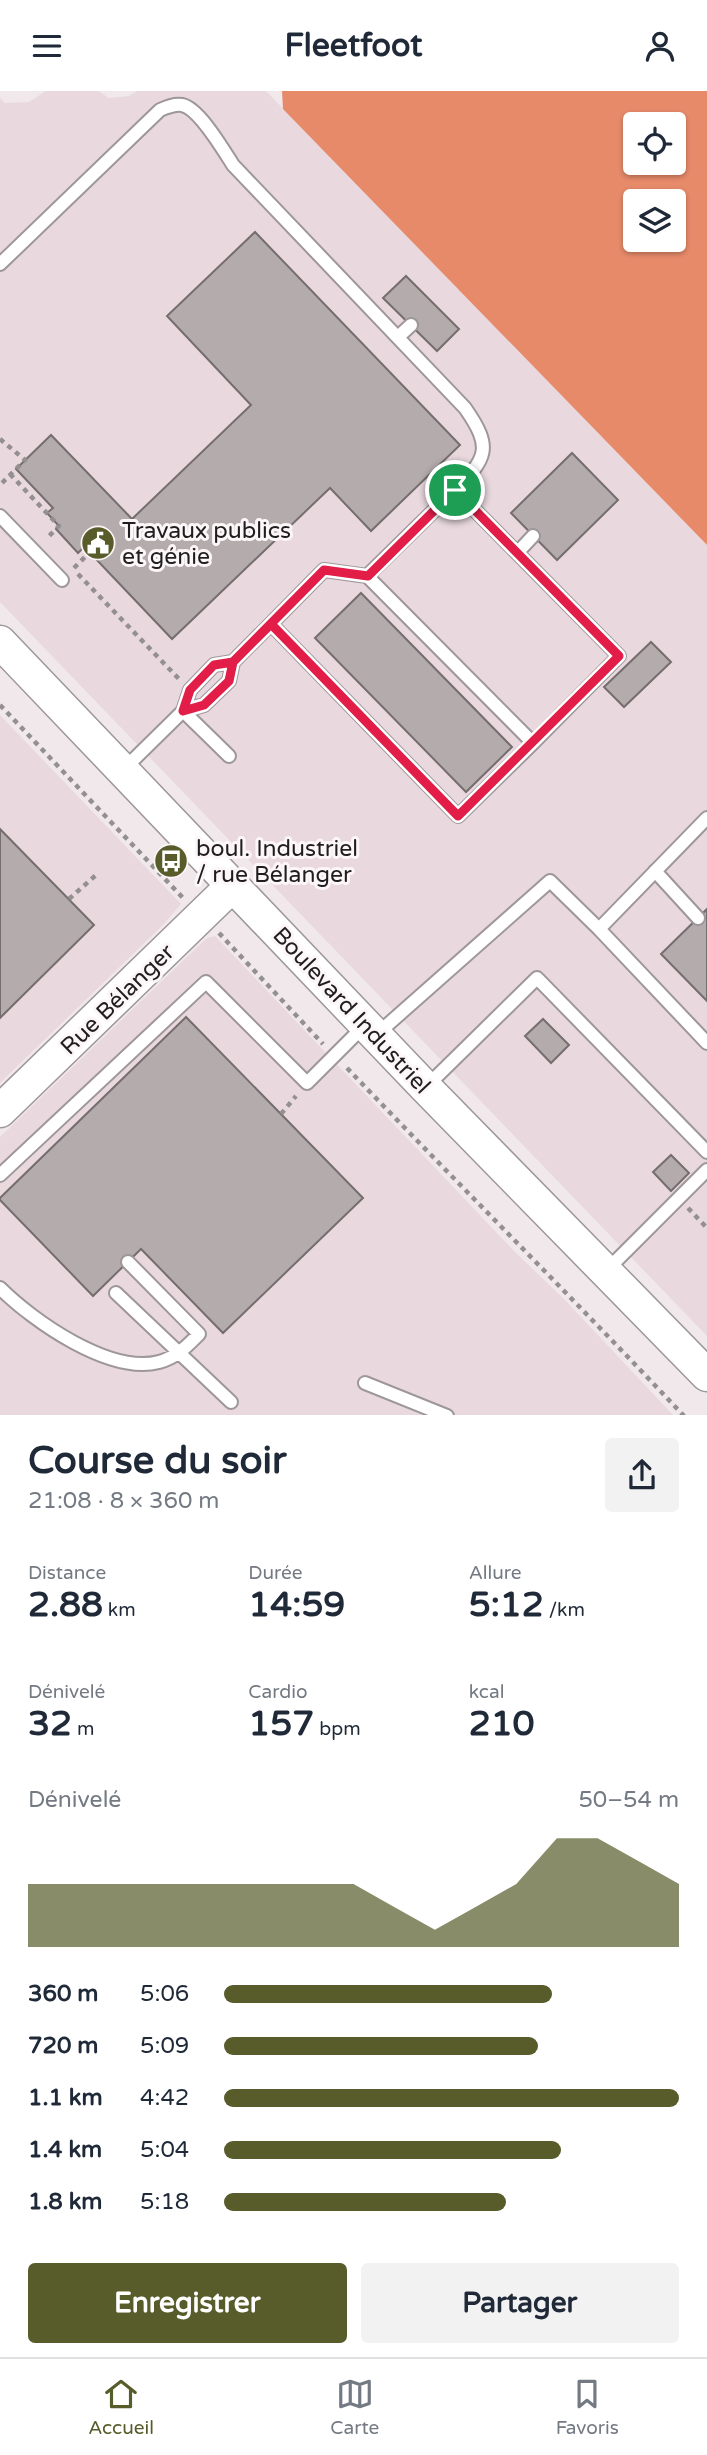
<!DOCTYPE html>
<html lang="fr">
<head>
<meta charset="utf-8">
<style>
  :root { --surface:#fff; --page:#f2f2f3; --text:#1f2937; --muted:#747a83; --line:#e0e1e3; --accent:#585c2a }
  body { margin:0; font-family:"Varela Round",sans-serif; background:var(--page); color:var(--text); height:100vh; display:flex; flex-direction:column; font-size:26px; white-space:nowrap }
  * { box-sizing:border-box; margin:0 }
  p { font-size:23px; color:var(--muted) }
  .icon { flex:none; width:38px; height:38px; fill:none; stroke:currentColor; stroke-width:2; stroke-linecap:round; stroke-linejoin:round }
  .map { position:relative; height:1324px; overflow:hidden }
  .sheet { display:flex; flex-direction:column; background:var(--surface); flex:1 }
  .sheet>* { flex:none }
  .fabs { position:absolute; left:623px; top:21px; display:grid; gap:14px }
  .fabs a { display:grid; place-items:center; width:63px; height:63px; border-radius:7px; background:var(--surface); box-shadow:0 2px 5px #0004; font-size:35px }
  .pin { position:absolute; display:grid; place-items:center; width:60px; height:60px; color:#fff; margin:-30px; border:4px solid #fff; border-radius:50%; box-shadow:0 2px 7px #0007 }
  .round { display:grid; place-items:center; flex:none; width:74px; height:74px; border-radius:7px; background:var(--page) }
  .headline { display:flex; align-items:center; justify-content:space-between; height:119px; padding:0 28px }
  h1 { font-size:38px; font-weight:800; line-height:52px }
  .metrics { display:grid; grid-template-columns:repeat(3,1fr); gap:10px; height:119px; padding:7px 28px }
  .metrics div { display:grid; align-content:center }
  .metrics b { font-size:35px; font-weight:800 }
  .metrics small { font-size:19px; font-weight:400 }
  .metrics p { font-size:19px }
  .chart { height:196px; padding:14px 28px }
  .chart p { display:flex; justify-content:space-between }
  .chart svg { width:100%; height:126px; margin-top:7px; fill:var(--accent); opacity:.7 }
  .button { display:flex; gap:14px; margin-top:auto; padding:14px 28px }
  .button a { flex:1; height:80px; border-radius:7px; background:var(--accent); color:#fff; font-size:28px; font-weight:800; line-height:80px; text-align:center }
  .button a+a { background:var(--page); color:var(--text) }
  ul { padding:0 28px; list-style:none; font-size:23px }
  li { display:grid; grid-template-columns:112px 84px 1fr; align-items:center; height:52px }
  li i { height:18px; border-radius:9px; background:var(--accent) }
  header { display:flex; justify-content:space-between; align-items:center; height:91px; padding:0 28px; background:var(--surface); font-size:32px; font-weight:800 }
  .menu { display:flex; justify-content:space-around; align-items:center; height:98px; border-top:2px solid var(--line); background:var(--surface); font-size:19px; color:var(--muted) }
  .menu a { display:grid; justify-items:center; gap:4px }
  .menu .active { color:var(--accent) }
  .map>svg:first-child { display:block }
</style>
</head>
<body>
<header><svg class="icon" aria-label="menu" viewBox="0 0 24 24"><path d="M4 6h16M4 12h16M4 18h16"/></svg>Fleetfoot<svg class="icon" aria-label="person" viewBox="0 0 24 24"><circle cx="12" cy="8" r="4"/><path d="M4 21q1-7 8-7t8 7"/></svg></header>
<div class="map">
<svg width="707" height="1325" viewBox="0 0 707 1325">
  <rect width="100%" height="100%" fill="#f0e8eb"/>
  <!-- built -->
  <path fill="#e9d9df" d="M 46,0 L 98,0 L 109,7 L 129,5 L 137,0 L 266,0 L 707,454 L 707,1245 L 0,511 L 0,7 L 5,12 L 29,11 Z
    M 0,624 L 181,813 L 163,834 L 0,992 Z
    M 215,845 L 514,1160 L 565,1209 L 673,1324 L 0,1325 L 0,1046 L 191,862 L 207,847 Z"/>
  <!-- forest -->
  <path fill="#e68a6a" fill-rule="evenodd" d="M 282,0 L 707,0 L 707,454 L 283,18 ZM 635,33 L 674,33 L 674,72 L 635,72 ZM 635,110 L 674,110 L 674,149 L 635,149 Z"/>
  <!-- building -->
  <path fill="#b4acac" stroke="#756d6e" stroke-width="2" d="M 255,141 L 460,354 L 371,440 L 330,397 L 172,548 L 94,466 L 98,462 L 88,452 L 78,462 L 56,438 L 59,435 L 47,422 L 53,417 L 16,378 L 51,344 L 132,428 L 251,314 L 167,225 Z
    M 406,185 L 459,238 L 437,260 L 383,207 Z
    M 572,362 L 618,409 L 557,469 L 511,422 Z
    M 361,502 L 512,656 L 466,701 L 315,547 Z
    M 651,551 L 671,571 L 624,616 L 604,596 Z
    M 0,738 L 94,834 L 0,927 Z
    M 707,818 L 707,910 L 661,863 Z
    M 186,926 L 363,1107 L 223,1242 L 141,1158 L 93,1205 L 0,1109 L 0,1107 Z
    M 543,928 L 569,954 L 551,972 L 525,945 Z
    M 671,1064 L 689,1082 L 671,1100 L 653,1081 Z"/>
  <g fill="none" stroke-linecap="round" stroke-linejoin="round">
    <!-- service casing -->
    <g stroke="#9e979a" stroke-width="16">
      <path id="service" d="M 0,173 L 160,19 C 167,16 174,13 182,14 C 199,17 224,60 233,74 L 465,317 C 493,357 487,367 455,399
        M 398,246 L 411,234
        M 0,425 L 62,489
        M 517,462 L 533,445
        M 367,485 L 455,399 L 619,565 L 533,652
        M 233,571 L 324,479 L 367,485 L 533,652 L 458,725 L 271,533
        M 183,620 L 229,665
        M 123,679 L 183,620 L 190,599 L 214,574 L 233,571 L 229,590 L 204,614 L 183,620
        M 655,780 L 698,827
        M 599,838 L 707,952
        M 376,944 L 550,790 L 599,838 L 707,727
        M 426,996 L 537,887 L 707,1061
        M 0,1084 L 206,891 L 307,992 L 366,933
        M 606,1180 L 707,1079
        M 0,1197 C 33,1230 110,1284 159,1271 C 177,1266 187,1255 199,1243 L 128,1171
        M 116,1202 L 231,1311
        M 365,1292 L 447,1325"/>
    </g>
    <!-- tertiary casing -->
    <g stroke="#9e979a" stroke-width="35">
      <path id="tertiary" d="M 0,551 L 425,996 L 707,1284
        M 0,1020 L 233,794"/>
    </g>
    <!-- path -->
    <path stroke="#948f91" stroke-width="4.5" stroke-dasharray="5 5" stroke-linecap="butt" d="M 0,348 L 25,369 L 0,394
      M 10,383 L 59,435 L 46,448
      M 74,477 L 93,458
      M 78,483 L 179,588
      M 0,614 L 183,807
      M 69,808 L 96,784
      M 219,842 L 323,953
      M 347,977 C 458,1093 573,1207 684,1325
      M 281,1023 L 296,1005
      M 688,1117 L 707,1137"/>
    <!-- service -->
    <use href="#service" stroke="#fff" stroke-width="12"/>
    <!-- tertiary -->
    <use href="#tertiary" stroke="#fff" stroke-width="32"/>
  </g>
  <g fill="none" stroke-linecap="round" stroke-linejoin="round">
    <!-- route casing -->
    <g stroke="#fff" stroke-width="14">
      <path id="route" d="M 455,399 L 368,485 L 324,479 L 233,571 L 214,574 L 190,599 L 183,620 L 204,614 L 229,590 L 233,571 L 271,533 L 458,725 L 619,565 L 455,399"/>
    </g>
    <!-- route -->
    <use href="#route" stroke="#e11d48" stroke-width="9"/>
  </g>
  <!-- icons -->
  <defs>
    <g id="civic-disc" transform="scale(1.75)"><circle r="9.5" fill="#585c2a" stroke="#fdf6f9"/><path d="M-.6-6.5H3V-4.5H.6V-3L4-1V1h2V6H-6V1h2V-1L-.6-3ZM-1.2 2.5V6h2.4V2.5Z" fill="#fff"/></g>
    <g id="bus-disc" transform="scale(1.75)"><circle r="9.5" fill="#585c2a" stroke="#fdf6f9"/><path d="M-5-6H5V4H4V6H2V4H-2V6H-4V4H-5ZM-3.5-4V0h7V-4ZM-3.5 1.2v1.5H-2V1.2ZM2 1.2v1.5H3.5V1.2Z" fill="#fff"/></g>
  </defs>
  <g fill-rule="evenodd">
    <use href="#civic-disc" x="98" y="452"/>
    <use href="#bus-disc" x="171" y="770"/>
  </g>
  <g text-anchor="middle" stroke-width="6" stroke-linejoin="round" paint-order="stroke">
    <!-- poi labels -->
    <g font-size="23" fill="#1f1d1e" stroke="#fdf6f9" text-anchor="start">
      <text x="122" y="447">Travaux publics<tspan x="122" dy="26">et génie</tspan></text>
      <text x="196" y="765">boul. Industriel<tspan x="196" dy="26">/ rue Bélanger</tspan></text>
    </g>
    <!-- street labels -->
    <g font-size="23" fill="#1f1d1e" stroke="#fdf6f9">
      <text transform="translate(117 908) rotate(-44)" y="8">Rue Bélanger</text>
      <text transform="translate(352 919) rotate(47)" y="8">Boulevard Industriel</text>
    </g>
  </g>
</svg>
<div class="fabs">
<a><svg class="icon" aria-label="locate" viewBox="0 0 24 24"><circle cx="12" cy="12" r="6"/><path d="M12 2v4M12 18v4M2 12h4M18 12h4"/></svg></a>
<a><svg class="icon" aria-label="layers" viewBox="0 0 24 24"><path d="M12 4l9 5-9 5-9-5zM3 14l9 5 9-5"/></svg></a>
</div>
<div class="pin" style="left:455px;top:399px;background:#1e9e55"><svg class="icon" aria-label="arrive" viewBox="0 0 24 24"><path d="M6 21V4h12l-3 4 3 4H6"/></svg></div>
</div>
<section class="sheet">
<div class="headline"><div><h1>Course du soir</h1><p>21:08 · 8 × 360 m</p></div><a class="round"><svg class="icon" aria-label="share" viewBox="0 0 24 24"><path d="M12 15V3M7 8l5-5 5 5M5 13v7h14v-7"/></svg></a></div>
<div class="metrics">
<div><p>Distance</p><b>2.88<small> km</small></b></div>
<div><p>Durée</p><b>14:59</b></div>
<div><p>Allure</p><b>5:12<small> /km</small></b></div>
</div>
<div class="metrics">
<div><p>Dénivelé</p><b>32<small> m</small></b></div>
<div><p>Cardio</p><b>157<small> bpm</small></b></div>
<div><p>kcal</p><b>210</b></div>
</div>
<div class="chart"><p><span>Dénivelé</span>50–54 m</p>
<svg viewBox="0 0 160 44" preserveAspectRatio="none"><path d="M0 44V22L10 22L20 22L30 22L40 22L50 22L60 22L70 22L80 22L90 30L100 38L110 30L120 22L130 6L140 6L150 14L160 22V44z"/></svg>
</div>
<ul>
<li><b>360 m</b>5:06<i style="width:72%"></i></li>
<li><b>720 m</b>5:09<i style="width:69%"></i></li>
<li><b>1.1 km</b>4:42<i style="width:100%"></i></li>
<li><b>1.4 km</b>5:04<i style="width:74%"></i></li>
<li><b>1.8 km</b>5:18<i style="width:62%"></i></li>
</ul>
<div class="button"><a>Enregistrer</a><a>Partager</a></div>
</section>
<nav class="menu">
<a class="active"><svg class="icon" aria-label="home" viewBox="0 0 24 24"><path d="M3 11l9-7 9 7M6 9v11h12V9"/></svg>Accueil</a>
<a><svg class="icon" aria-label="map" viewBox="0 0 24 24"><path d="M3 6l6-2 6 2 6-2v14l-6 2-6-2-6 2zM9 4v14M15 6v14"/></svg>Carte</a>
<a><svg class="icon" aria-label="saved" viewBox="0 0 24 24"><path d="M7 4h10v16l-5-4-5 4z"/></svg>Favoris</a>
</nav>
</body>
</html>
